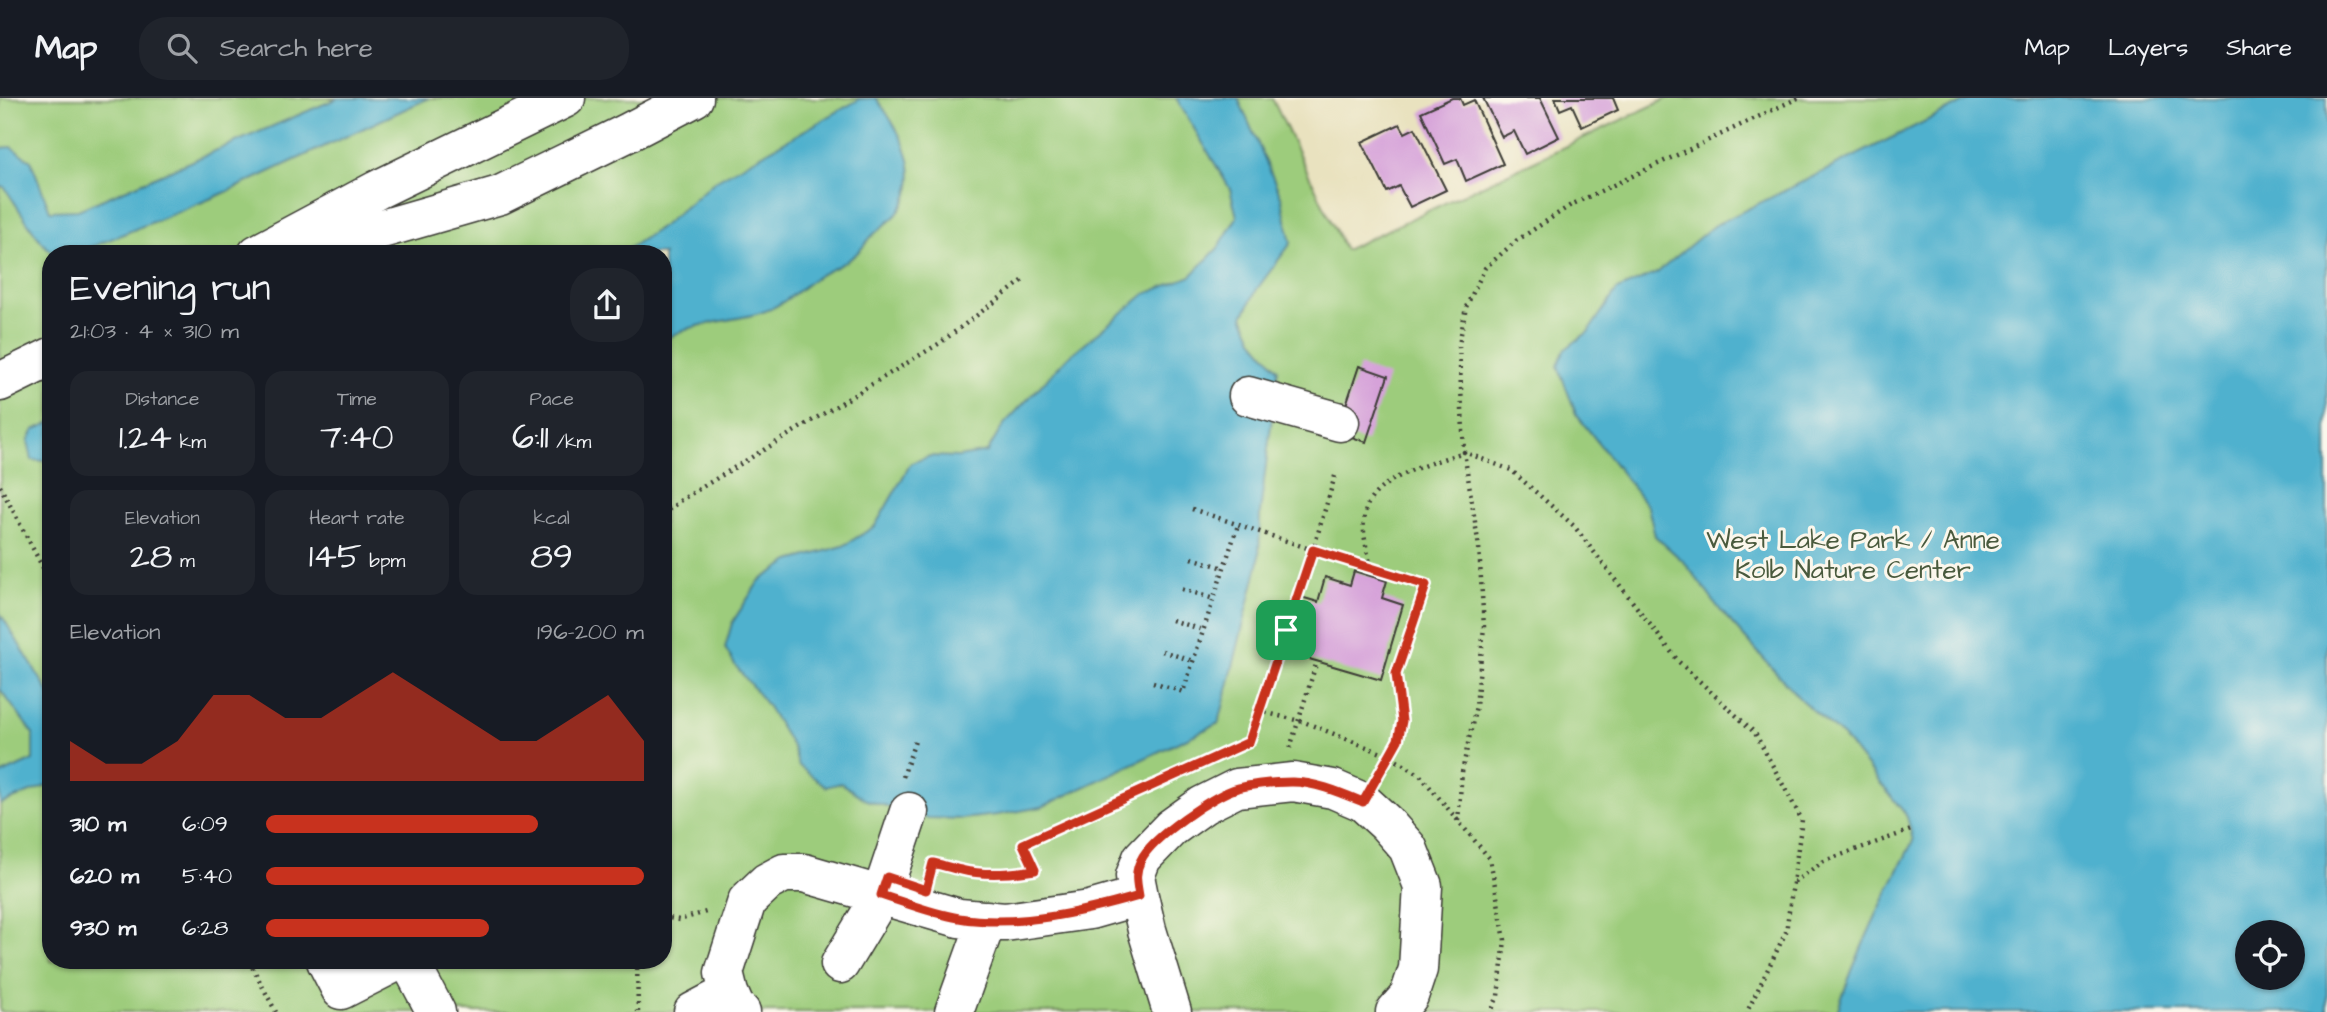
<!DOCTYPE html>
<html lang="en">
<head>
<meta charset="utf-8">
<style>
  :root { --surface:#171b24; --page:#20242c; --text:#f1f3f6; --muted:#9ea1a6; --line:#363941; --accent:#c8321e }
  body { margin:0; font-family:"Architects Daughter",sans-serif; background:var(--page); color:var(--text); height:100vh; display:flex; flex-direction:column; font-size:26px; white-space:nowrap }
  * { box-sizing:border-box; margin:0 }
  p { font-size:23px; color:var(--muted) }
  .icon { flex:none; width:38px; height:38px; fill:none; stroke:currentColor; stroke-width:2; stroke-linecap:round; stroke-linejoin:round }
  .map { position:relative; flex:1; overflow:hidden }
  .panel { position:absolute; left:42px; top:147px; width:630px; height:724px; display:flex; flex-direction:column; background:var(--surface); border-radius:28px; box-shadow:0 2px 5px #0004 }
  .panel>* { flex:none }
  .fabs { position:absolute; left:2235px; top:822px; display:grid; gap:14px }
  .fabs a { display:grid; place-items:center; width:70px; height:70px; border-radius:50%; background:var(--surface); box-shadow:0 2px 5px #0004; font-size:35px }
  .pin { position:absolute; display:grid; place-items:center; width:60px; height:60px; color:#fff; margin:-30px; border-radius:14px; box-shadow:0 4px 10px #0006 }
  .round { display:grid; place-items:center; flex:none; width:74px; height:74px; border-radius:28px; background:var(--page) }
  .head { display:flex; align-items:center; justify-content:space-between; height:119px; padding:0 28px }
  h1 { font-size:38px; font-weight:600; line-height:52px }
  .figures { display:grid; grid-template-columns:repeat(3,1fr); gap:10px; height:119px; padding:7px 28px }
  .figures div { display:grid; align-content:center; border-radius:18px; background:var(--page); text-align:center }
  .figures b { font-size:35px; font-weight:600 }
  .figures small { font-size:19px; font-weight:400 }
  .figures p { font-size:19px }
  .chart { height:196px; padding:14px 28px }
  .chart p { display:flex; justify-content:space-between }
  .chart svg { width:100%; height:126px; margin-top:7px; fill:var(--accent); opacity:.7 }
  ul { padding:0 28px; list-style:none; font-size:23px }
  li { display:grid; grid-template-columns:112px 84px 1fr; align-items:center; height:52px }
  li i { height:18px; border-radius:9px; background:var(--accent) }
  header { display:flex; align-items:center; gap:42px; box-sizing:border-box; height:98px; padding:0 35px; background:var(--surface); border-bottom:2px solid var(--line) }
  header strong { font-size:33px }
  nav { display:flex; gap:38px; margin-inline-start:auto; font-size:24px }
  .search { width:490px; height:63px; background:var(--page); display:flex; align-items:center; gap:18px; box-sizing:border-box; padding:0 24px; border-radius:28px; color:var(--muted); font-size:26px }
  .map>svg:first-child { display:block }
</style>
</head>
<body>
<header>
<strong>Map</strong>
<div class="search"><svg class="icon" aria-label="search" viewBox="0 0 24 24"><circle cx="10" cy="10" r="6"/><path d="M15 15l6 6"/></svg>Search here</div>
<nav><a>Map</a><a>Layers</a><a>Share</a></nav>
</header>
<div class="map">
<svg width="2327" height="914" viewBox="0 0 2327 914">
  <rect width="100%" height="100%" fill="#fbf7ec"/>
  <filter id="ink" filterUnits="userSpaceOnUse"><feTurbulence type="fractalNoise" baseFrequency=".0143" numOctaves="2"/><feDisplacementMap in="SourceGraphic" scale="14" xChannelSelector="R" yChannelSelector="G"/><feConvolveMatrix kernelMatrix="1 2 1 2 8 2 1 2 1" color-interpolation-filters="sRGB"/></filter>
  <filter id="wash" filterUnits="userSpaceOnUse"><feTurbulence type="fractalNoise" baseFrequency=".00686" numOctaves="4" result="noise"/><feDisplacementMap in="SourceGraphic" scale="28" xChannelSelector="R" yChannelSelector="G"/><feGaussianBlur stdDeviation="1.57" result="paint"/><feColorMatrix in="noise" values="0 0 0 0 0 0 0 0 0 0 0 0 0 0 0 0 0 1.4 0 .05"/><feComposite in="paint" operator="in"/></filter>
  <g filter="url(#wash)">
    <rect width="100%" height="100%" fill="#e9e2bf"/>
    <!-- green -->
    <path fill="#9dcc7b" stroke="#5c744c" stroke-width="2" fill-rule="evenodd" d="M 0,0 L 1272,0 L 1345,152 L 1668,0 L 2327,0 L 2327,914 L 0,914 ZM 51,156 L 663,156 L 663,863 L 51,863 ZM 2247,835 L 2292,835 L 2292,880 L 2247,880 Z"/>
    <!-- water -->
    <path fill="#4fb1ce" stroke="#366675" stroke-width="2" fill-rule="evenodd" d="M 338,0 L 429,0 L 222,96 L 74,156 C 68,156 58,156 52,153 C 40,148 14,102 4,89 L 0,88 L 0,50 L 11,49 L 31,63 L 50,113 L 78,112 Z
      M 876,0 C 901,34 928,77 897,116 C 890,124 880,130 873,137 C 867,143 862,151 855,157 C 845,166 830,171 818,178 C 799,191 783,208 760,215 C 731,224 687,224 663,244 L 663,156 L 620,156 L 664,127 L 715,83 L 860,1 Z
      M 1176,0 L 1238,0 L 1281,98 L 1291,145 L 1257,191 L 1243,218 L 1253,241 L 1278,271 L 1260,415 L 1259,463 L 1219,625 L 1042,709 L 997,717 L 962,721 L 927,720 L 866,702 L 841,685 L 826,689 L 799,668 L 793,650 L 767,607 L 735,567 L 725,550 L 732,525 L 759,483 L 790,463 L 843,448 L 875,428 L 911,365 L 930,358 L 958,359 L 987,354 L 1004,326 L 1068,259 L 1145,196 L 1191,178 L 1218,150 L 1237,119 L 1230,91 Z
      M 1972,0 L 2327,0 L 2327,914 L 1837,914 C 1856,855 1885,798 1913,743 L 1907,718 L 1843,639 L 1800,601 L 1721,513 L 1685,465 L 1655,438 L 1648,409 L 1576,316 L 1558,268 L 1564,252 L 1588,234 L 1617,192 L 1657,175 L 1713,128 ZM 2247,835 L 2292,835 L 2292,880 L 2247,880 Z
      M 51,324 L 51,355 L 45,363 L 32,362 L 28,343 L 34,332 Z
      M 0,515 L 51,598 L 51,686 L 0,706 L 0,677 L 33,662 L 33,636 L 0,591 Z"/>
    <g id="blocks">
      <!-- building -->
      <path fill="#d6a2d9" d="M 1452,0 L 1460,0 L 1463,7 L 1474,2 L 1503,66 L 1466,83 L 1457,61 L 1445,66 L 1421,14 Z
        M 1483,0 L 1540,0 L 1559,39 L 1525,56 L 1514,33 L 1502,39 Z
        M 1555,0 L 1613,0 L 1618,12 L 1582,29 L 1572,7 L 1560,12 Z
        M 1400,26 L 1405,35 L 1415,30 L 1446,92 L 1410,109 L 1399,88 L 1387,94 L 1362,44 Z
        M 1359,268 L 1388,278 L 1366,344 L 1337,334 Z
        M 1354,473 L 1387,483 L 1382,500 L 1403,507 L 1381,582 L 1299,558 L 1306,535 L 1292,530 L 1301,499 L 1318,504 L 1325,479 L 1350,487 Z"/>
    </g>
  </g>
  <g filter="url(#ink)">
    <use href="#blocks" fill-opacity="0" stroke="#3b3a34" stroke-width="2"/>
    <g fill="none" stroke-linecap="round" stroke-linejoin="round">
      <!-- minor casing -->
      <g stroke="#3b3a34" stroke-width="41">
        <path id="minor" d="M 257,156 L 377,92 L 566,0
          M 295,156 L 500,97 L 627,35 L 694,0
          M 0,284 L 51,259
          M 1248,298 L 1340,324
          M 326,863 L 341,892 L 398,863
          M 409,863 L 436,914
          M 840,866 L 881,798 L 909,714
          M 693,914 L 729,895
          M 741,914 L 736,911 L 729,895 L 724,875 L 747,803 L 767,784 L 784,775 L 804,775 L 959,820 L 1005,824 L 1090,812 L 1139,798
          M 954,914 L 987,822
          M 1172,914 L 1147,832 L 1139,798 L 1135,778 L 1142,760 L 1171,730 L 1203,707 L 1237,690 L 1293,684 L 1333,691 L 1363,704 L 1386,725 L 1408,750 L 1423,788 L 1418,871 L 1409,898 L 1395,914"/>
      </g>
      <!-- path -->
      <path stroke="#3b3a34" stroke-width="4.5" stroke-dasharray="2 5" stroke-linecap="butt" d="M 0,388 L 51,485
        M 1192,411 L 1313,452 L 1335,378
        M 663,416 L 681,402 L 940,245 L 1025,181
        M 1192,460 L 1224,470
        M 1371,469 C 1367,452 1361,432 1365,415 C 1371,380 1435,364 1464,354 L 1459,247 L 1466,209 L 1485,170 L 1516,143 L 1571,107 L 1798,0
        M 1182,491 L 1214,501
        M 1172,522 L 1203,532
        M 1162,553 L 1193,563
        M 1153,584 L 1183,594 L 1238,427
        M 1259,613 L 1304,624 L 1389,658 L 1419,676 L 1490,761 L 1505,842 L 1498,898 L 1491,914
        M 1290,650 L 1317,563
        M 1230,652 L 1249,644 L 1313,452 L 1426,487 L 1396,576 L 1402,623 L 1398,642 L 1381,673
        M 903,679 L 915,643
        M 1458,723 L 1462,674 L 1476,608 L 1484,529 L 1479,449 L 1464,354 L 1511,372 L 1574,428 L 1679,564 L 1755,635 L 1802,722 L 1786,834 L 1747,914
        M 932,770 L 933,765 C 972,773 994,779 1035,772 L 1023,746 L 1184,673
        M 1794,784 L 1824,763 L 1911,732
        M 663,819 L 679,822 L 706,814
        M 249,863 L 276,914
        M 637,863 L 638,914"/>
      <!-- minor -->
      <use href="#minor" stroke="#fff" stroke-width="38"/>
    </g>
  </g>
  <g fill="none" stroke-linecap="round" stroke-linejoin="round" filter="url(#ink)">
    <!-- route casing -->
    <g stroke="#fff" stroke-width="14">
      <path id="route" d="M 1313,452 L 1426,487 L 1396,576 L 1402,623 L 1398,642 L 1363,704 C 1341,695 1316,684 1292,684 C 1275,684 1254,686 1238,690 C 1215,696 1151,740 1141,762 C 1134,775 1137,785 1139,798 C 1084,814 1016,830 959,820 C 933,816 906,805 881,797 L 887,779 L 926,792 L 933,765 C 942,767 951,770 961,772 C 985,778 1010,776 1035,772 L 1023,746 L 1249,644 Z"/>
    </g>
    <!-- route -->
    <use href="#route" stroke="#c8321e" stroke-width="9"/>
  </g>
  <g text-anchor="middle" stroke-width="6" stroke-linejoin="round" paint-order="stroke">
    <!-- park labels -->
    <g font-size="26" fill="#495a3d" stroke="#fbf7ec">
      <text x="1853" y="450">West Lake Park / Anne<tspan x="1853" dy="30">Kolb Nature Center</tspan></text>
    </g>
  </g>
</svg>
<div class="fabs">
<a><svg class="icon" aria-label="locate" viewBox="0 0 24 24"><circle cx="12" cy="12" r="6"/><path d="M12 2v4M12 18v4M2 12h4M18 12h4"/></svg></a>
</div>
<div class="pin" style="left:1286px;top:532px;background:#1e9e55"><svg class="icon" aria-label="arrive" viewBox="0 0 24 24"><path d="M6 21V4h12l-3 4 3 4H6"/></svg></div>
<section class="panel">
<div class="head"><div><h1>Evening run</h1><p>21:03 · 4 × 310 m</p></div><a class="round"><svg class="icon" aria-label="share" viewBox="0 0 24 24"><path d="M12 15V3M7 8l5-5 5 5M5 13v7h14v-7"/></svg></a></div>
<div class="figures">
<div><p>Distance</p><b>1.24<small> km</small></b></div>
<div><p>Time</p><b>7:40</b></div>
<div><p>Pace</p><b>6:11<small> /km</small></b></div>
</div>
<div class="figures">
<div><p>Elevation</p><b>28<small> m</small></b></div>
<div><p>Heart rate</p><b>145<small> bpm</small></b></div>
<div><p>kcal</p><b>89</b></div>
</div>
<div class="chart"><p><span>Elevation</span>196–200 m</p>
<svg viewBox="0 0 160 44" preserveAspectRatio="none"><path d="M0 44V30L10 38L20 38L30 30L40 14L50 14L60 22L70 22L80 14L90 6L100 14L110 22L120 30L130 30L140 22L150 14L160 30V44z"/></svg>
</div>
<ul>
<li><b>310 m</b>6:09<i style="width:72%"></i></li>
<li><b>620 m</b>5:40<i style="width:100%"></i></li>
<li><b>930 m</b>6:28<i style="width:59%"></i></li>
</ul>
</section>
</div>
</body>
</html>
